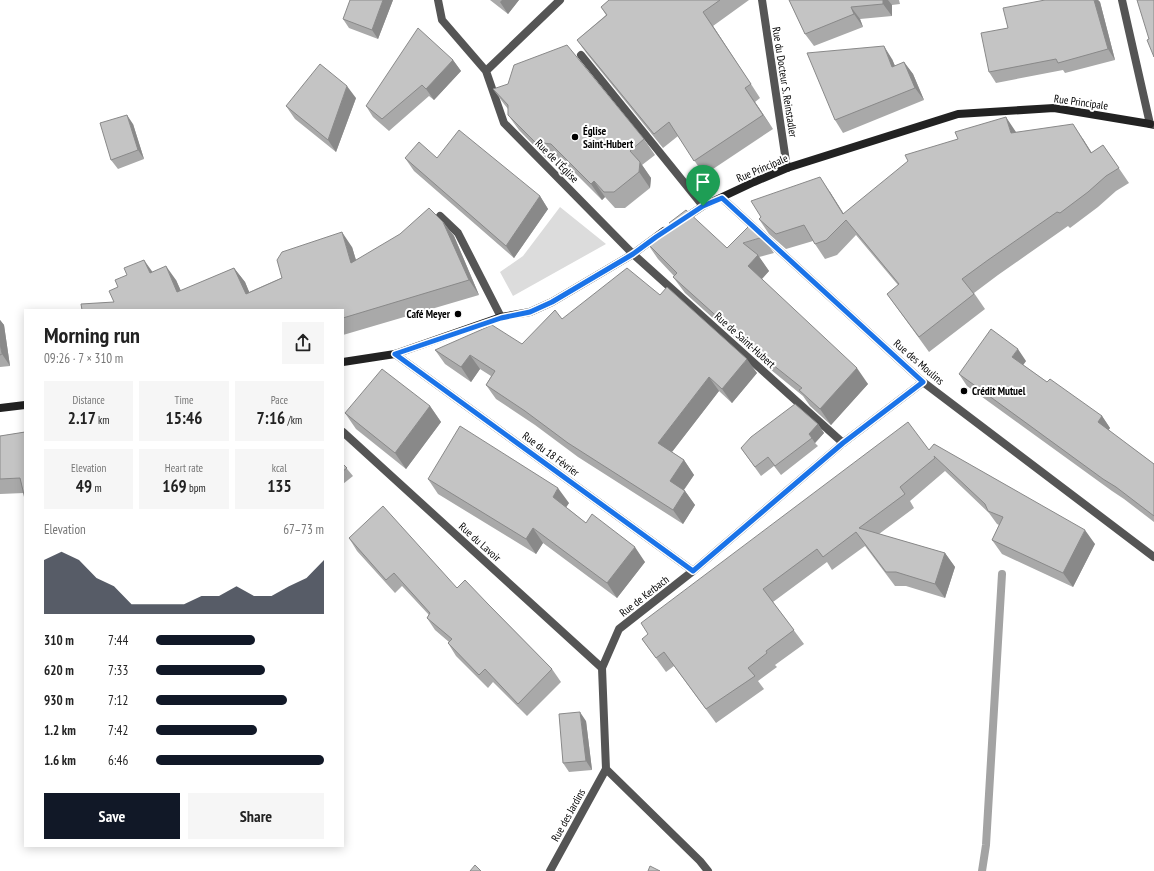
<!DOCTYPE html>
<html lang="en">
<head>
<meta charset="utf-8">
<style>
  :root { --surface:#fff; --page:#f6f6f6; --text:#222; --muted:#767676; --accent:#111827 }
  body { margin:0; font-family:"PT Sans Narrow",sans-serif; background:var(--page); color:var(--text); height:100vh; display:flex; flex-direction:column; font-size:15px; white-space:nowrap }
  * { box-sizing:border-box; margin:0 }
  p { font-size:13px; color:var(--muted) }
  .icon { flex:none; width:22px; height:22px; fill:none; stroke:currentColor; stroke-width:2; stroke-linecap:round; stroke-linejoin:round }
  .map { position:relative; flex:1; overflow:hidden }
  .panel { position:absolute; left:24px; top:309px; width:320px; height:538px; display:flex; flex-direction:column; background:var(--surface); border-radius:0px; box-shadow:0 2px 10px #0003 }
  .panel>* { flex:none }
  .pin { position:absolute; display:grid; place-items:center; width:34px; height:34px; color:#fff; margin:-41px -17px; border-radius:50% 50% 50% 0; rotate:-45deg; box-shadow:0 0 4px #0007 }
  .pin .icon { rotate:45deg }
  .round { display:grid; place-items:center; flex:none; width:42px; height:42px; border-radius:0px; background:var(--page) }
  .summary { display:flex; align-items:center; justify-content:space-between; height:68px; padding:0 20px }
  h1 { font-size:22px; font-weight:700; line-height:30px }
  .figures { display:grid; grid-template-columns:repeat(3,1fr); gap:6px; height:68px; padding:4px 20px }
  .figures div { display:grid; align-content:center; border-radius:0px; background:var(--page); text-align:center }
  .figures b { font-size:17px; font-weight:700 }
  .figures small { font-size:11px; font-weight:400 }
  .figures p { font-size:11px }
  .chart { height:112px; padding:8px 20px }
  .chart p { display:flex; justify-content:space-between }
  .chart svg { width:100%; height:72px; margin-top:4px; fill:var(--accent); opacity:.7 }
  .button { display:flex; gap:8px; margin-top:auto; padding:8px 20px }
  .button a { flex:1; height:46px; border-radius:0px; background:var(--accent); color:#fff; font-size:16px; font-weight:700; line-height:46px; text-align:center }
  .button a+a { background:var(--page); color:var(--text) }
  ul { padding:0 20px; list-style:none; font-size:13px }
  li { display:grid; grid-template-columns:64px 48px 1fr; align-items:center; height:30px }
  li i { height:10px; border-radius:5px; background:var(--accent) }
  .map>svg:first-child { display:block }
</style>
</head>
<body>
<div class="map">
<svg width="1154" height="871" viewBox="0 0 1154 871">
  <rect width="100%" height="100%" fill="#fff"/>
  <!-- green -->
  <path fill="#dcdcdc" d="M 560,207 L 606,244 L 513,296 L 500,272 L 523,256 Z"/>
  <g fill="none" stroke-linecap="round" stroke-linejoin="round">
    <!-- stream -->
    <path stroke="#a3a3a3" stroke-width="8" d="M 982,871 L 986,845 L 1002,574"/>
    <!-- street -->
    <path stroke="#555" stroke-width="8" d="M 438,0 L 442,20 L 486,71 L 504,123 L 633,254 L 843,443
      M 762,0 L 787,168
      M 1122,0 L 1150,124 L 1154,125
      M 581,55 L 703,206
      M 486,71 L 560,0
      M 722,198 L 923,382 L 1154,557
      M 440,216 L 458,233 L 501,317
      M 395,354 L 693,571
      M 343,432 L 602,668
      M 550,871 L 606,769
      M 708,871 L 700,861 L 606,769 L 602,668 L 619,629 L 693,571 L 843,443 L 923,382"/>
    <!-- secondary -->
    <path stroke="#222" stroke-width="8" d="M 682,220 L 703,206 L 754,182 L 787,168 L 958,114 L 1054,108 L 1150,124
      M 343,362 L 395,354 L 501,317 L 530,312 L 552,302 L 633,254 L 664,231
      M 0,408 L 25,405"/>
  </g>
  <!-- wall -->
  <path fill="#a9a9a9" d="M 393,0 L 378,39 L 349,28 L 343,19 Z
    M 490,0 L 519,0 L 508,14 Z
    M 609,0 L 749,0 L 713,26 L 760,98 L 755,102 L 773,129 L 704,175 L 678,136 L 663,148 L 587,54 L 577,40 L 606,15 L 601,7 Z
    M 789,0 L 899,0 L 900,4 L 892,5 L 892,16 L 860,19 L 863,27 L 814,46 L 805,34 Z
    M 1098,0 L 1100,2 L 1115,60 L 1065,73 L 1063,70 L 996,83 L 989,72 L 1008,28 Z
    M 892,59 L 895,66 L 904,62 L 913,74 L 924,100 L 843,133 L 835,120 Z
    M 453,60 L 461,71 L 434,100 L 429,96 L 389,131 L 373,117 L 366,106 Z
    M 493,89 L 644,139 L 655,155 L 642,165 L 651,178 L 650,188 L 625,208 L 615,208 L 605,197 L 602,200 L 562,160 L 546,158 L 519,130 L 508,115 L 508,109 L 504,104 Z
    M 356,98 L 336,152 L 295,119 L 286,106 Z
    M 133,124 L 144,159 L 118,169 L 111,160 Z
    M 1017,133 L 1083,139 L 1092,153 L 1103,145 L 1129,183 L 1116,191 L 1098,207 L 1070,228 L 1068,226 L 998,275 L 974,293 L 985,309 L 929,352 L 887,294 L 898,285 L 856,235 L 837,255 L 825,259 L 813,241 L 786,249 L 769,234 L 759,219 L 830,192 L 844,214 Z
    M 405,158 L 540,196 L 548,209 L 514,258 L 414,171 Z
    M 443,222 L 454,236 L 479,295 L 343,335 L 343,310 L 114,302 L 153,272 L 176,280 L 181,291 L 234,268 L 245,282 L 249,292 L 352,247 L 356,260 Z
    M 763,237 L 774,253 L 759,257 L 769,271 L 762,279 L 868,384 L 831,425 L 810,406 L 803,396 L 765,365 L 685,293 L 673,277 L 674,276 L 658,259 L 647,243 L 727,248 Z
    M 660,295 L 757,373 L 732,403 L 719,391 L 672,452 L 684,460 L 694,475 L 684,490 L 685,491 L 695,505 L 683,524 L 578,457 L 535,425 L 496,399 L 486,385 L 491,376 L 480,369 L 471,382 L 445,364 L 435,350 L 522,344 L 562,319 Z
    M 0,320 L 4,325 L 10,366 L 0,367 Z
    M 1026,361 L 1023,365 L 1047,382 L 1102,416 L 1110,428 L 1108,430 L 1154,464 L 1154,522 L 1124,499 L 1112,491 L 967,386 L 959,374 Z
    M 430,406 L 441,422 L 406,469 L 356,429 L 345,413 Z
    M 818,424 L 824,433 L 815,443 L 818,446 L 781,475 L 774,466 L 761,476 L 741,448 Z
    M 25,432 L 24,493 L 0,494 L 0,436 Z
    M 929,450 L 1095,544 L 1073,587 L 1002,554 L 992,540 L 999,525 L 997,524 L 989,513 L 944,470 L 945,471 L 910,501 L 914,508 L 879,534 L 945,553 L 955,567 L 945,598 L 906,586 L 895,586 L 865,546 L 832,570 L 827,562 L 773,602 L 804,644 L 775,665 L 777,667 L 758,681 L 764,689 L 716,723 L 674,666 L 666,672 L 642,639 Z
    M 343,464 L 353,476 L 343,484 Z
    M 428,479 L 569,503 L 566,507 L 586,523 L 645,562 L 617,598 L 543,543 L 536,554 L 438,494 Z
    M 349,538 L 457,588 L 488,604 L 552,669 L 561,682 L 527,716 L 493,682 L 488,688 L 456,656 L 448,643 L 449,642 L 435,630 L 427,618 L 429,615 L 402,586 L 395,593 L 357,551 Z
    M 586,721 L 592,770 L 569,772 L 563,763 Z"/>
  <!-- shaded-wall -->
  <path fill="#898989" d="M 383,0 L 393,0 L 378,39 L 372,30 Z
    M 502,0 L 519,0 L 508,14 L 500,2 Z
    M 883,0 L 888,0 L 892,5 L 892,16 L 883,4 Z
    M 1094,0 L 1098,0 L 1100,2 L 1115,60 L 1108,49 Z
    M 851,7 L 860,19 L 863,27 L 854,14 Z
    M 703,12 L 713,26 L 760,98 L 751,84 Z
    M 884,46 L 892,59 L 901,80 L 892,67 Z
    M 453,60 L 461,71 L 434,100 L 426,89 Z
    M 904,62 L 913,74 L 924,100 L 915,88 Z
    M 347,86 L 356,98 L 336,152 L 328,140 Z
    M 745,88 L 755,102 L 773,129 L 763,115 Z
    M 127,115 L 133,124 L 144,159 L 138,150 Z
    M 1006,117 L 1016,132 L 1022,148 L 1011,133 Z
    M 1073,124 L 1083,139 L 1101,168 L 1091,153 Z
    M 640,162 L 651,178 L 650,188 L 639,172 Z
    M 820,177 L 830,192 L 851,226 L 843,214 Z
    M 594,181 L 605,197 L 602,200 L 591,184 Z
    M 540,196 L 548,209 L 514,258 L 506,246 Z
    M 443,222 L 454,236 L 479,295 L 469,280 Z
    M 342,232 L 352,247 L 361,277 L 351,263 Z
    M 758,255 L 769,271 L 759,282 L 748,266 Z
    M 144,260 L 154,274 L 150,273 Z
    M 166,266 L 176,280 L 188,307 L 177,292 Z
    M 234,268 L 245,282 L 256,308 L 246,294 Z
    M 0,320 L 4,325 L 10,366 L 2,354 L 0,343 Z
    M 1018,349 L 1026,361 L 1020,369 L 1012,357 Z
    M 470,355 L 480,369 L 471,382 L 461,367 Z
    M 747,359 L 757,373 L 732,403 L 722,389 Z
    M 857,368 L 868,384 L 831,425 L 820,409 Z
    M 709,377 L 719,391 L 668,457 L 658,443 Z
    M 430,406 L 441,422 L 406,469 L 395,453 Z
    M 1102,416 L 1110,428 L 1106,434 L 1098,422 Z
    M 818,424 L 824,433 L 815,443 L 809,434 Z
    M 684,460 L 694,475 L 680,495 L 670,481 Z
    M 558,488 L 569,503 L 563,512 L 553,497 Z
    M 685,491 L 695,505 L 683,524 L 673,510 Z
    M 533,528 L 543,543 L 536,554 L 526,539 Z
    M 1085,530 L 1095,544 L 1073,587 L 1063,573 Z
    M 635,547 L 645,562 L 617,598 L 607,583 Z
    M 945,553 L 955,567 L 945,598 L 935,584 Z
    M 580,712 L 586,721 L 592,770 L 586,761 Z"/>
  <!-- building -->
  <path fill="#c4c4c4" stroke="#898989" d="M 350,0 L 383,0 L 372,30 L 343,19 Z
    M 609,0 L 720,0 L 703,12 L 751,84 L 745,88 L 763,115 L 694,161 L 669,122 L 654,134 L 577,40 L 607,15 L 601,7 Z
    M 789,0 L 883,0 L 883,4 L 851,7 L 854,14 L 805,34 Z
    M 1045,0 L 1094,0 L 1108,49 L 1058,63 L 1056,59 L 989,72 L 981,33 L 1008,28 L 1003,8 Z
    M 1137,0 L 1154,0 L 1154,57 L 1147,40 L 1149,39 Z
    M 418,28 L 453,60 L 426,89 L 422,85 L 382,119 L 366,106 Z
    M 567,45 L 644,139 L 630,151 L 640,162 L 639,172 L 614,192 L 604,192 L 594,181 L 591,184 L 551,144 L 535,142 L 508,115 L 508,105 L 493,89 L 508,84 L 514,65 Z
    M 884,46 L 892,67 L 904,62 L 915,88 L 835,120 L 807,53 Z
    M 320,64 L 347,86 L 328,140 L 286,106 Z
    M 127,115 L 138,150 L 111,160 L 100,123 Z
    M 1006,117 L 1011,133 L 1073,124 L 1091,153 L 1103,145 L 1119,168 L 1106,176 L 1088,192 L 1060,213 L 1057,212 L 988,260 L 962,279 L 974,294 L 919,337 L 887,294 L 899,284 L 846,220 L 826,240 L 815,244 L 804,225 L 776,234 L 759,219 L 761,217 L 751,201 L 820,177 L 843,214 L 908,161 L 905,155 L 958,139 L 955,132 Z
    M 459,130 L 540,196 L 506,246 L 405,158 L 419,142 L 437,158 Z
    M 429,208 L 443,222 L 469,280 L 343,318 L 343,310 L 82,310 L 81,304 L 114,302 L 109,291 L 118,287 L 115,280 L 127,275 L 124,268 L 144,260 L 150,273 L 166,266 L 177,292 L 234,268 L 246,294 L 282,278 L 277,260 L 282,252 L 342,232 L 351,263 L 400,234 Z
    M 686,210 L 727,248 L 750,225 L 763,237 L 743,243 L 758,255 L 748,266 L 857,368 L 820,409 L 799,390 L 802,388 L 753,349 L 673,277 L 677,273 L 647,243 L 671,225 L 669,223 Z
    M 627,268 L 660,295 L 667,287 L 747,359 L 722,389 L 709,377 L 658,443 L 684,460 L 670,481 L 685,491 L 673,510 L 568,443 L 525,411 L 486,385 L 495,371 L 470,355 L 461,367 L 435,350 L 492,325 L 522,344 L 555,310 L 562,319 Z
    M 991,329 L 1018,349 L 1012,357 L 1047,382 L 1050,379 L 1102,416 L 1098,422 L 1154,464 L 1154,516 L 1116,487 L 1103,479 L 959,374 Z
    M 0,343 L 2,354 L 0,355 Z
    M 382,369 L 430,406 L 395,453 L 345,413 Z
    M 795,404 L 818,424 L 809,434 L 812,438 L 775,466 L 768,457 L 755,467 L 741,448 L 751,437 Z
    M 908,422 L 929,450 L 934,444 L 1085,530 L 1063,573 L 992,540 L 1003,517 L 988,511 L 985,504 L 934,456 L 935,458 L 900,487 L 905,494 L 859,528 L 945,553 L 935,584 L 896,572 L 886,572 L 856,532 L 823,557 L 817,549 L 763,589 L 794,630 L 766,651 L 767,653 L 748,668 L 755,676 L 706,709 L 664,652 L 656,658 L 642,639 L 648,634 L 641,623 Z
    M 460,426 L 558,488 L 553,497 L 586,523 L 592,514 L 635,547 L 607,583 L 533,528 L 526,539 L 428,479 Z
    M 25,432 L 25,499 L 20,478 L 0,479 L 0,436 Z
    M 343,464 L 347,468 L 343,471 Z
    M 383,506 L 457,588 L 465,580 L 488,604 L 552,669 L 518,704 L 485,669 L 479,675 L 448,643 L 452,639 L 427,618 L 430,613 L 394,573 L 386,580 L 349,538 Z
    M 580,712 L 586,761 L 563,763 L 559,714 Z
    M 475,865 L 481,871 L 470,871 Z
    M 650,866 L 660,871 L 648,871 Z"/>
  <g fill="none" stroke-linecap="round" stroke-linejoin="round">
    <!-- route casing -->
    <g stroke="#fff" stroke-width="8">
      <path id="route" d="M 722,198 L 923,382 L 843,443 L 693,571 L 395,354 L 501,318 L 530,312 L 552,302 L 633,254 L 656,237 L 703,206 Z"/>
    </g>
    <!-- route -->
    <use href="#route" stroke="#1a73e8" stroke-width="5"/>
  </g>
  <!-- markers -->
  <g fill="#000" stroke="#fff" stroke-width="1.5">
    <circle cx="575" cy="137" r="4"/>
    <circle cx="458" cy="314" r="4"/>
    <circle cx="964" cy="391" r="4"/>
  </g>
  <g text-anchor="middle" stroke-width="4" stroke-linejoin="round" paint-order="stroke">
    <!-- street labels -->
    <g font-size="11" fill="#000" stroke="#fff">
      <text transform="translate(785 82) rotate(81)" y="4">Rue du Docteur S. Reinstadler</text>
      <text transform="translate(1081 102) rotate(8)" y="4">Rue Principale</text>
      <text transform="translate(557 161) rotate(45)" y="4">Rue de l'Église</text>
      <text transform="translate(762 168) rotate(-23)" y="4">Rue Principale</text>
      <text transform="translate(745 340) rotate(42)" y="4">Rue de Saint-Hubert</text>
      <text transform="translate(919 362) rotate(41)" y="4">Rue des Moulins</text>
      <text transform="translate(551 454) rotate(36)" y="4">Rue du 18 Février</text>
      <text transform="translate(480 542) rotate(42)" y="4">Rue du Lavoir</text>
      <text transform="translate(644 596) rotate(-38)" y="4">Rue de Kerbach</text>
      <text transform="translate(568 815) rotate(-61)" y="4">Rue des Jardins</text>
    </g>
    <!-- poi labels -->
    <g font-size="11" font-weight="bold" fill="#000" stroke="#fff" text-anchor="start">
      <text x="583" y="135">Église<tspan x="583" dy="13">Saint-Hubert</tspan></text>
      <text x="450" y="318" text-anchor="end">Café Meyer</text>
      <text x="972" y="395">Crédit Mutuel</text>
    </g>
  </g>
</svg>
<div class="pin" style="left:703px;top:206px;background:#1e9e55"><svg class="icon" aria-label="arrive" viewBox="0 0 24 24"><path d="M6 21V4h12l-3 4 3 4H6"/></svg></div>
<section class="panel">
<div class="summary"><div><h1>Morning run</h1><p>09:26 · 7 × 310 m</p></div><a class="round"><svg class="icon" aria-label="share" viewBox="0 0 24 24"><path d="M12 15V3M7 8l5-5 5 5M5 13v7h14v-7"/></svg></a></div>
<div class="figures">
<div><p>Distance</p><b>2.17<small> km</small></b></div>
<div><p>Time</p><b>15:46</b></div>
<div><p>Pace</p><b>7:16<small> /km</small></b></div>
</div>
<div class="figures">
<div><p>Elevation</p><b>49<small> m</small></b></div>
<div><p>Heart rate</p><b>169<small> bpm</small></b></div>
<div><p>kcal</p><b>135</b></div>
</div>
<div class="chart"><p><span>Elevation</span>67–73 m</p>
<svg viewBox="0 0 160 44" preserveAspectRatio="none"><path d="M0 44V11L10 6L20 11L30 22L40 27L50 38L60 38L70 38L80 38L90 33L100 33L110 27L120 33L130 33L140 27L150 22L160 11V44z"/></svg>
</div>
<ul>
<li><b>310 m</b>7:44<i style="width:59%"></i></li>
<li><b>620 m</b>7:33<i style="width:65%"></i></li>
<li><b>930 m</b>7:12<i style="width:78%"></i></li>
<li><b>1.2 km</b>7:42<i style="width:60%"></i></li>
<li><b>1.6 km</b>6:46<i style="width:100%"></i></li>
</ul>
<div class="button"><a>Save</a><a>Share</a></div>
</section>
</div>
</body>
</html>
